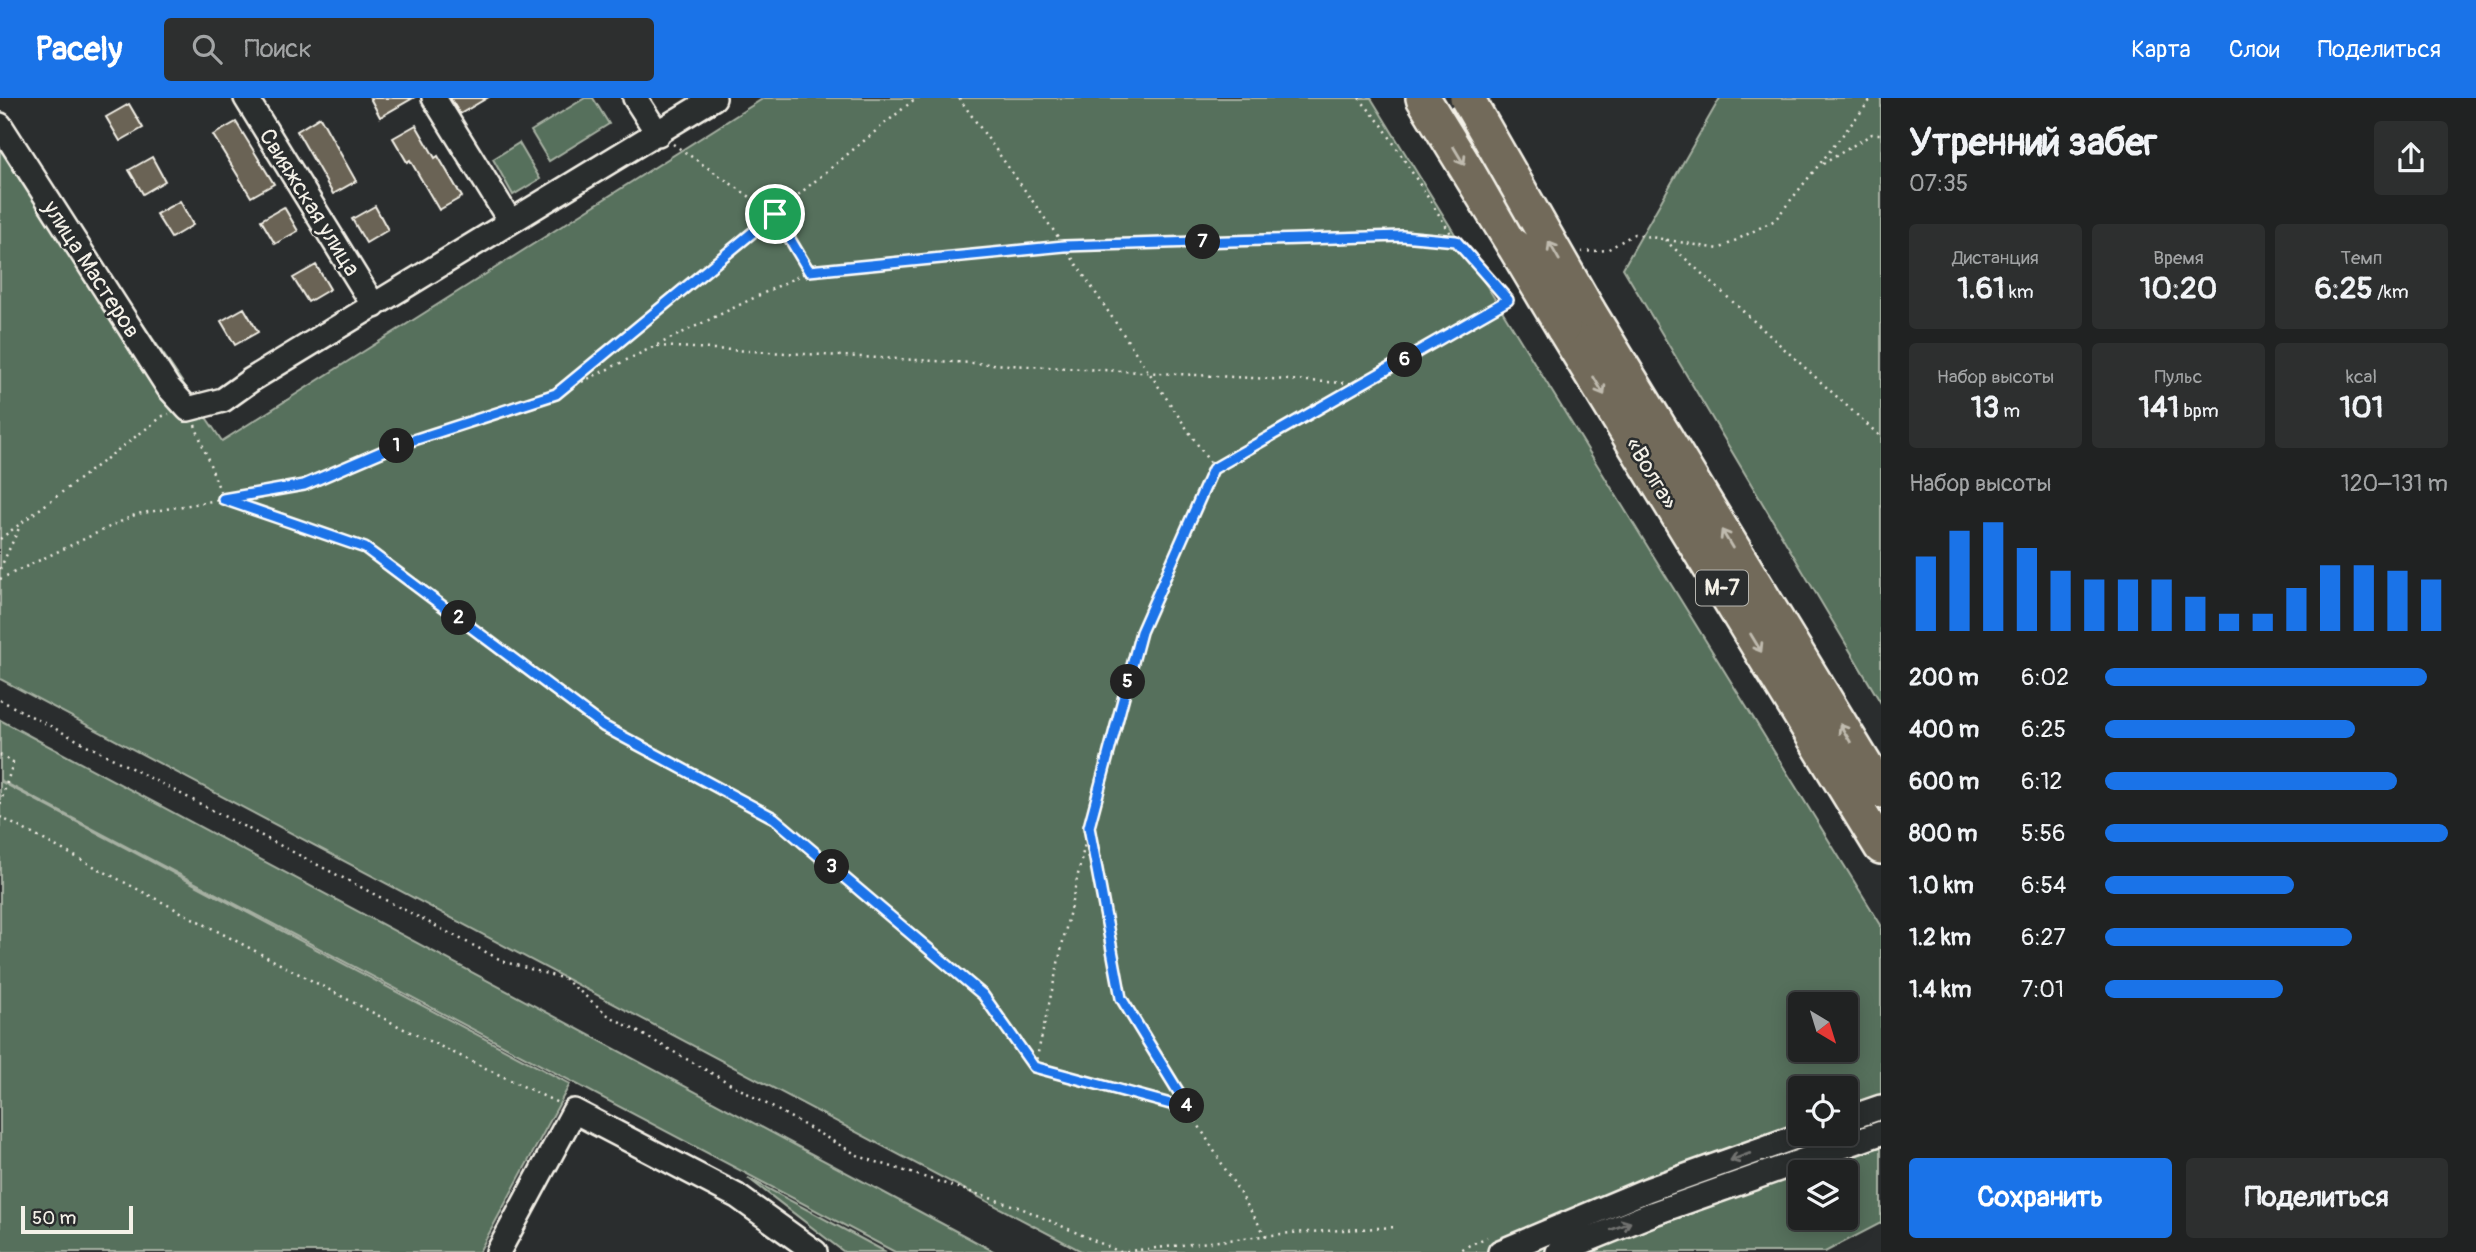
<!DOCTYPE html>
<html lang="ru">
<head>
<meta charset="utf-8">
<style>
  :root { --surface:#202222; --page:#2d2f2f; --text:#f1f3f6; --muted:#a2a4a5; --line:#3d3f40; --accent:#1a73e8 }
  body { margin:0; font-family:Pangolin,sans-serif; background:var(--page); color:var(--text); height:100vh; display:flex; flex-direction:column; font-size:26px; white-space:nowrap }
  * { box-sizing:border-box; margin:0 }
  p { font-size:23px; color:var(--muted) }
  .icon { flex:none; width:38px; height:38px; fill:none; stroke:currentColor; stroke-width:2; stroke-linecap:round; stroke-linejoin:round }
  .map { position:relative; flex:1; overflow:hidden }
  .side { display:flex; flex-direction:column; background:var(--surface); width:595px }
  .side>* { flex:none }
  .needle { width:46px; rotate:142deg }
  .controls { position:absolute; left:1788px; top:894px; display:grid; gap:14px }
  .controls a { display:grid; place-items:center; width:70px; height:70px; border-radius:7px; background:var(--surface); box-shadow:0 4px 18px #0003,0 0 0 2px var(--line); font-size:35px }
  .scale { position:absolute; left:21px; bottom:18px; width:112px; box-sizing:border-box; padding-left:7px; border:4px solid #f4f1e8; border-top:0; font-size:19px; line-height:24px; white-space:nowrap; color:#f4f1e8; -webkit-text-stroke:5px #2a2d2e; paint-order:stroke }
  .pin { position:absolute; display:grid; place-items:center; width:60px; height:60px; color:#fff; margin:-30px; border:4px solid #fff; border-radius:50%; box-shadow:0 2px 7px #0007 }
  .km { position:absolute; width:35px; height:35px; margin:-18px; border-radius:50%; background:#222; color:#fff; font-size:19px; line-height:35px; text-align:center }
  .round { display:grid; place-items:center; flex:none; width:74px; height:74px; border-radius:7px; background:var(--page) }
  .overview { display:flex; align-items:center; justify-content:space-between; height:119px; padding:0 28px }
  h1 { font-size:38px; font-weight:800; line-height:52px }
  .figures { display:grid; grid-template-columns:repeat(3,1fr); gap:10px; height:119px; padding:7px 28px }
  .figures div { display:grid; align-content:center; border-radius:7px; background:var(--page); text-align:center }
  .figures b { font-size:30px; font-weight:800 }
  .figures small { font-size:19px; font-weight:400 }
  .figures p { font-size:19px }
  .chart { height:196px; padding:14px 28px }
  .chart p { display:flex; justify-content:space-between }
  .chart svg { width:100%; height:126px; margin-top:7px; stroke:var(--accent); stroke-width:6 }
  .cta { display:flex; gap:14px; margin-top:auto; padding:14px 28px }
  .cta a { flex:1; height:80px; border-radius:7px; background:var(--accent); color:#fff; font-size:28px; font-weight:800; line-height:80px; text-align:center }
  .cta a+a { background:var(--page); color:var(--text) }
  ul { padding:0 28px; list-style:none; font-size:23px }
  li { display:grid; grid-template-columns:112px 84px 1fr; align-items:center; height:52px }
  li i { height:18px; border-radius:9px; background:var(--accent) }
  header { display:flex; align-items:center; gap:42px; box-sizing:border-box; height:98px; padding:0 35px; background:var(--accent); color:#fff }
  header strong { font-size:33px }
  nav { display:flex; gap:38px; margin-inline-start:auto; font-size:24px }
  .search { width:490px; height:63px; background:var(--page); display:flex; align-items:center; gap:18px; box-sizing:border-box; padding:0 24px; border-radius:7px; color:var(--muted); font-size:26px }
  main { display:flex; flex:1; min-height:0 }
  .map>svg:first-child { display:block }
</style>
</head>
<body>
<header>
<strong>Pacely</strong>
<div class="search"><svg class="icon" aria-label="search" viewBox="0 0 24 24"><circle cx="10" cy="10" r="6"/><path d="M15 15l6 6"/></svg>Поиск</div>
<nav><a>Карта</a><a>Слои</a><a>Поделиться</a></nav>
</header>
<main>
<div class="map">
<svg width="1881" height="1154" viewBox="0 0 1881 1154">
  <rect width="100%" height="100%" fill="#2a2d2e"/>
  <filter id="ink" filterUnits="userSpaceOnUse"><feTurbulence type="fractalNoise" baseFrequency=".0143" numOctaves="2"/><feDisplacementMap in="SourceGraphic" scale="14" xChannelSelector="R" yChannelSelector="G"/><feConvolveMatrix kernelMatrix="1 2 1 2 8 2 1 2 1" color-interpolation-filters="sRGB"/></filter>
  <g filter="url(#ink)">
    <!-- green -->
    <path fill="#576f5c" stroke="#a6b0a2" stroke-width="2" fill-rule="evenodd" d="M 585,0 L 593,0 L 609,26 L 549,63 L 531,33 Z
      M 764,0 L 1371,0 L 1881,827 L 1881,1125 L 1825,1154 L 1083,1154 L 0,581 L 0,14 L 222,343 ZM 1801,906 L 1846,906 L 1846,952 L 1801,952 ZM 1801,990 L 1846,990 L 1846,1036 L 1801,1036 ZM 1801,1074 L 1846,1074 L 1846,1120 L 1801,1120 Z
      M 1720,0 L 1881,0 L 1881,605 L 1623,170 Z
      M 519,45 L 540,81 L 513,97 L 493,61 Z
      M 0,622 L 995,1154 L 895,1154 L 0,682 Z
      M 0,683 L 570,986 L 479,1154 L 0,1154 Z
      M 748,1080 L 886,1154 L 844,1154 Z"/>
    <!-- building -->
    <path fill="#6b6454" stroke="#f4f1e8" stroke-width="2" d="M 370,0 L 413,0 L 380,19 Z
      M 450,0 L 487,0 L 460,16 Z
      M 129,6 L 143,30 L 120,43 L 106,19 Z
      M 320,19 L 356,83 L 333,96 L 297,33 Z
      M 236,24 L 274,86 L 251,99 L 213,37 Z
      M 416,27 L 435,60 L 438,58 L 462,99 L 439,112 L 410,62 L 407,64 L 393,40 Z
      M 152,59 L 165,83 L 143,96 L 129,72 Z
      M 180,103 L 193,127 L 171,140 L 156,116 Z
      M 375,108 L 388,132 L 366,145 L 352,121 Z
      M 284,109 L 298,133 L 275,146 L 261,122 Z
      M 316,167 L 330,191 L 308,204 L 293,180 Z
      M 244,210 L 258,234 L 235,247 L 221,223 Z"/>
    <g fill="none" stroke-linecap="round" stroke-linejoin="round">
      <!-- minor casing -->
      <g stroke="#f4f1e8" stroke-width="28">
        <path id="minor" d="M 246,0 L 374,208
          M 434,0 L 510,123
          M 635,0 L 658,36
          M 0,27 L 168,289 L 188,311 L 223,302 L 251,282 L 714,0
          M 1846,1021 L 1881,1009
          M 498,1154 L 574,1013 L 737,1098 L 815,1154
          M 1500,1154 L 1647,1092 L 1804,1036
          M 1558,1154 L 1654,1115 L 1881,1035"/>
      </g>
      <!-- highway casing -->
      <g stroke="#f4f1e8" stroke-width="38">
        <path id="highway" d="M 1423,0 L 1514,148
          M 1588,212 L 1881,693
          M 1563,230 L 1881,749"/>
      </g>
      <!-- path -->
      <path stroke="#f4f1e8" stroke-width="2.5" stroke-dasharray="2 5" stroke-linecap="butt" d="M 959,0 L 1056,136 L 1214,371
        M 1359,0 L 1382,27 L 1455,142
        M 673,46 L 775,116 L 809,173
        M 1823,66 L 1872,36 L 1881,36
        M 1665,142 L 1881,339
        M 1581,154 L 1607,152 L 1634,136 L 1719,151 L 1775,122 L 1872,0
        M 657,248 L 1363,286
        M 563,293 L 809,173 L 1064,148 L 1402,138 L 1456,143 L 1508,203
        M 195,327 L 223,401 L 365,450 L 602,628 L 774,720 L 983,897 L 1034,969 L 1189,1011
        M 0,441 L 163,318 L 169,316
        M 0,471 L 20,428
        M 0,481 L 137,416 L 304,387 L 395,348 L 556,296 L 916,0
        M 0,602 L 505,864 L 565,881 L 608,917 L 861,1059 L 1021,1110 L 1120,1154 L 1290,1135 L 1396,1129
        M 0,657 L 13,665 L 0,707
        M 0,719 L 402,930 L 558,1005
        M 1035,968 L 1088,732
        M 1266,1138 L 1121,900 L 1089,729 L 1141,534 L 1214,371 L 1517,196
        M 1455,1154 L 1487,1139"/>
      <!-- minor -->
      <use href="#minor" stroke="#2a2d2e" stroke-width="23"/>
      <!-- highway -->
      <use href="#highway" stroke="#726b5a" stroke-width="33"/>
      <!-- highway-bridge casing -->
      <g stroke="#f4f1e8" stroke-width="38" stroke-linecap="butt">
        <path id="highway-bridge" d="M 1467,0 L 1588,212
          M 1514,148 L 1563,230"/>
      </g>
      <!-- highway-bridge -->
      <use href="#highway-bridge" stroke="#726b5a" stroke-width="33"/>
    </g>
    <!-- one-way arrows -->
    <defs><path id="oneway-shaft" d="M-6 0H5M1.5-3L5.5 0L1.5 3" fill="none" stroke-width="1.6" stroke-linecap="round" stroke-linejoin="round" transform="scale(1.75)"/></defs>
    <g stroke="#c0bbaf">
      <use href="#oneway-shaft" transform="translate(1459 58) rotate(59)"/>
      <use href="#oneway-shaft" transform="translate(1554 153) rotate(-120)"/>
      <use href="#oneway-shaft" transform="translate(1599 288) rotate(59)"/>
      <use href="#oneway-shaft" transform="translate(1727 441) rotate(-121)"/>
      <use href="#oneway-shaft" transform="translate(1756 545) rotate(59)"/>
      <use href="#oneway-shaft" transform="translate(1845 635) rotate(-121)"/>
    </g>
    <g stroke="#71726f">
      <use href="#oneway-shaft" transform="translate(1740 1059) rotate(160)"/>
      <use href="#oneway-shaft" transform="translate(1621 1128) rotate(-21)"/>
    </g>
  </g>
  <g fill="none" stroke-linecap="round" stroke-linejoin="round" filter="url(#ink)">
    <!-- route casing -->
    <g stroke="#fff" stroke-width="14">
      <path id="route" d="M 775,116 L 809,173 L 1064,148 L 1402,138 L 1456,143 L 1508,202 L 1213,371 L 1141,534 L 1089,729 L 1121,900 L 1189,1011 L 1034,969 L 983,897 L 774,720 L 603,628 L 365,450 L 223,401 L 304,387 L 395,348 L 556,296 Z"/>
    </g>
    <!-- route -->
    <use href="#route" stroke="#1a73e8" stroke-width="9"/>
  </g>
  <g text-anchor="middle" stroke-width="5" stroke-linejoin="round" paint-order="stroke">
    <!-- shield labels -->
    <rect fill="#2a2d2e" stroke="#b7b6b0" stroke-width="2" x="1696" y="472.5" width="52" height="35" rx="5"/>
    <g font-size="21" font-weight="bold" fill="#f4f1e8">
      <text x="1722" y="497">М-7</text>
    </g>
    <!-- street labels -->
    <g font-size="23" fill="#f4f1e8" stroke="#2a2d2e">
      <text transform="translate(310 104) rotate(58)" y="8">Свияжская улица</text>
      <text transform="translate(92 171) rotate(57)" y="8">улица Мастеров</text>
      <text transform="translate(1652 375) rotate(59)" y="8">«Волга»</text>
    </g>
  </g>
</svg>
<div class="controls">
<a><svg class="needle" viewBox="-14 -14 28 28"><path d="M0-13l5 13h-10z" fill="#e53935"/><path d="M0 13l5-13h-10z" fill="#a2a4a5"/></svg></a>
<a><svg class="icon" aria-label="locate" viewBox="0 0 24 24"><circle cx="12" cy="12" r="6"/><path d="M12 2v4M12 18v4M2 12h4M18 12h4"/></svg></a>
<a><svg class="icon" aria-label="layers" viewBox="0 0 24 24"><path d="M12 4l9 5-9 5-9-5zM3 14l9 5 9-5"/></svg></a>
</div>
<div class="scale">50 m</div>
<div class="pin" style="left:775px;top:116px;background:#1e9e55"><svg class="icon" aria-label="arrive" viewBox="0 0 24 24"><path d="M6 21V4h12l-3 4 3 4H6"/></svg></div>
<b class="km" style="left:397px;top:348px">1</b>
<b class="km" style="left:459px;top:520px">2</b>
<b class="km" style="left:832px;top:769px">3</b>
<b class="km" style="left:1187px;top:1008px">4</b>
<b class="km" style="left:1128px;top:584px">5</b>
<b class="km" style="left:1405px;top:262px">6</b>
<b class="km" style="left:1203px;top:144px">7</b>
</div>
<section class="side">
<div class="overview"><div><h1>Утренний забег</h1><p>07:35</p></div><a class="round"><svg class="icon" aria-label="share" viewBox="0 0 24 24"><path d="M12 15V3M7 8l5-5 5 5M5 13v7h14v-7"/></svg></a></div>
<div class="figures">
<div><p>Дистанция</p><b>1.61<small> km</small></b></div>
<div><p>Время</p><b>10:20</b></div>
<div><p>Темп</p><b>6:25<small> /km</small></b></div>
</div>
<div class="figures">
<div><p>Набор высоты</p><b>13<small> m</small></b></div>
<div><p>Пульс</p><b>141<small> bpm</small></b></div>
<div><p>kcal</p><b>101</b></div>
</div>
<div class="chart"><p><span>Набор высоты</span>120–131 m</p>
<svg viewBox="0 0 160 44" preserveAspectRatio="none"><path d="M5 44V18M15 44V9M25 44V6M35 44V15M45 44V23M55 44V26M65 44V26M75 44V26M85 44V32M95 44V38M105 44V38M115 44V29M125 44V21M135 44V21M145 44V23M155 44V26"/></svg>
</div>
<ul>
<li><b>200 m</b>6:02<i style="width:94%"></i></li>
<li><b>400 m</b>6:25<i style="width:73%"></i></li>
<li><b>600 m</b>6:12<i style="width:85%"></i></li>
<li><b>800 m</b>5:56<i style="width:100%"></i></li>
<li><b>1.0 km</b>6:54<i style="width:55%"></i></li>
<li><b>1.2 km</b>6:27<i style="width:72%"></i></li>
<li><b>1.4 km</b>7:01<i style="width:52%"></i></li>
</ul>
<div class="cta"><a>Сохранить</a><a>Поделиться</a></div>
</section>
</main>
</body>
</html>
